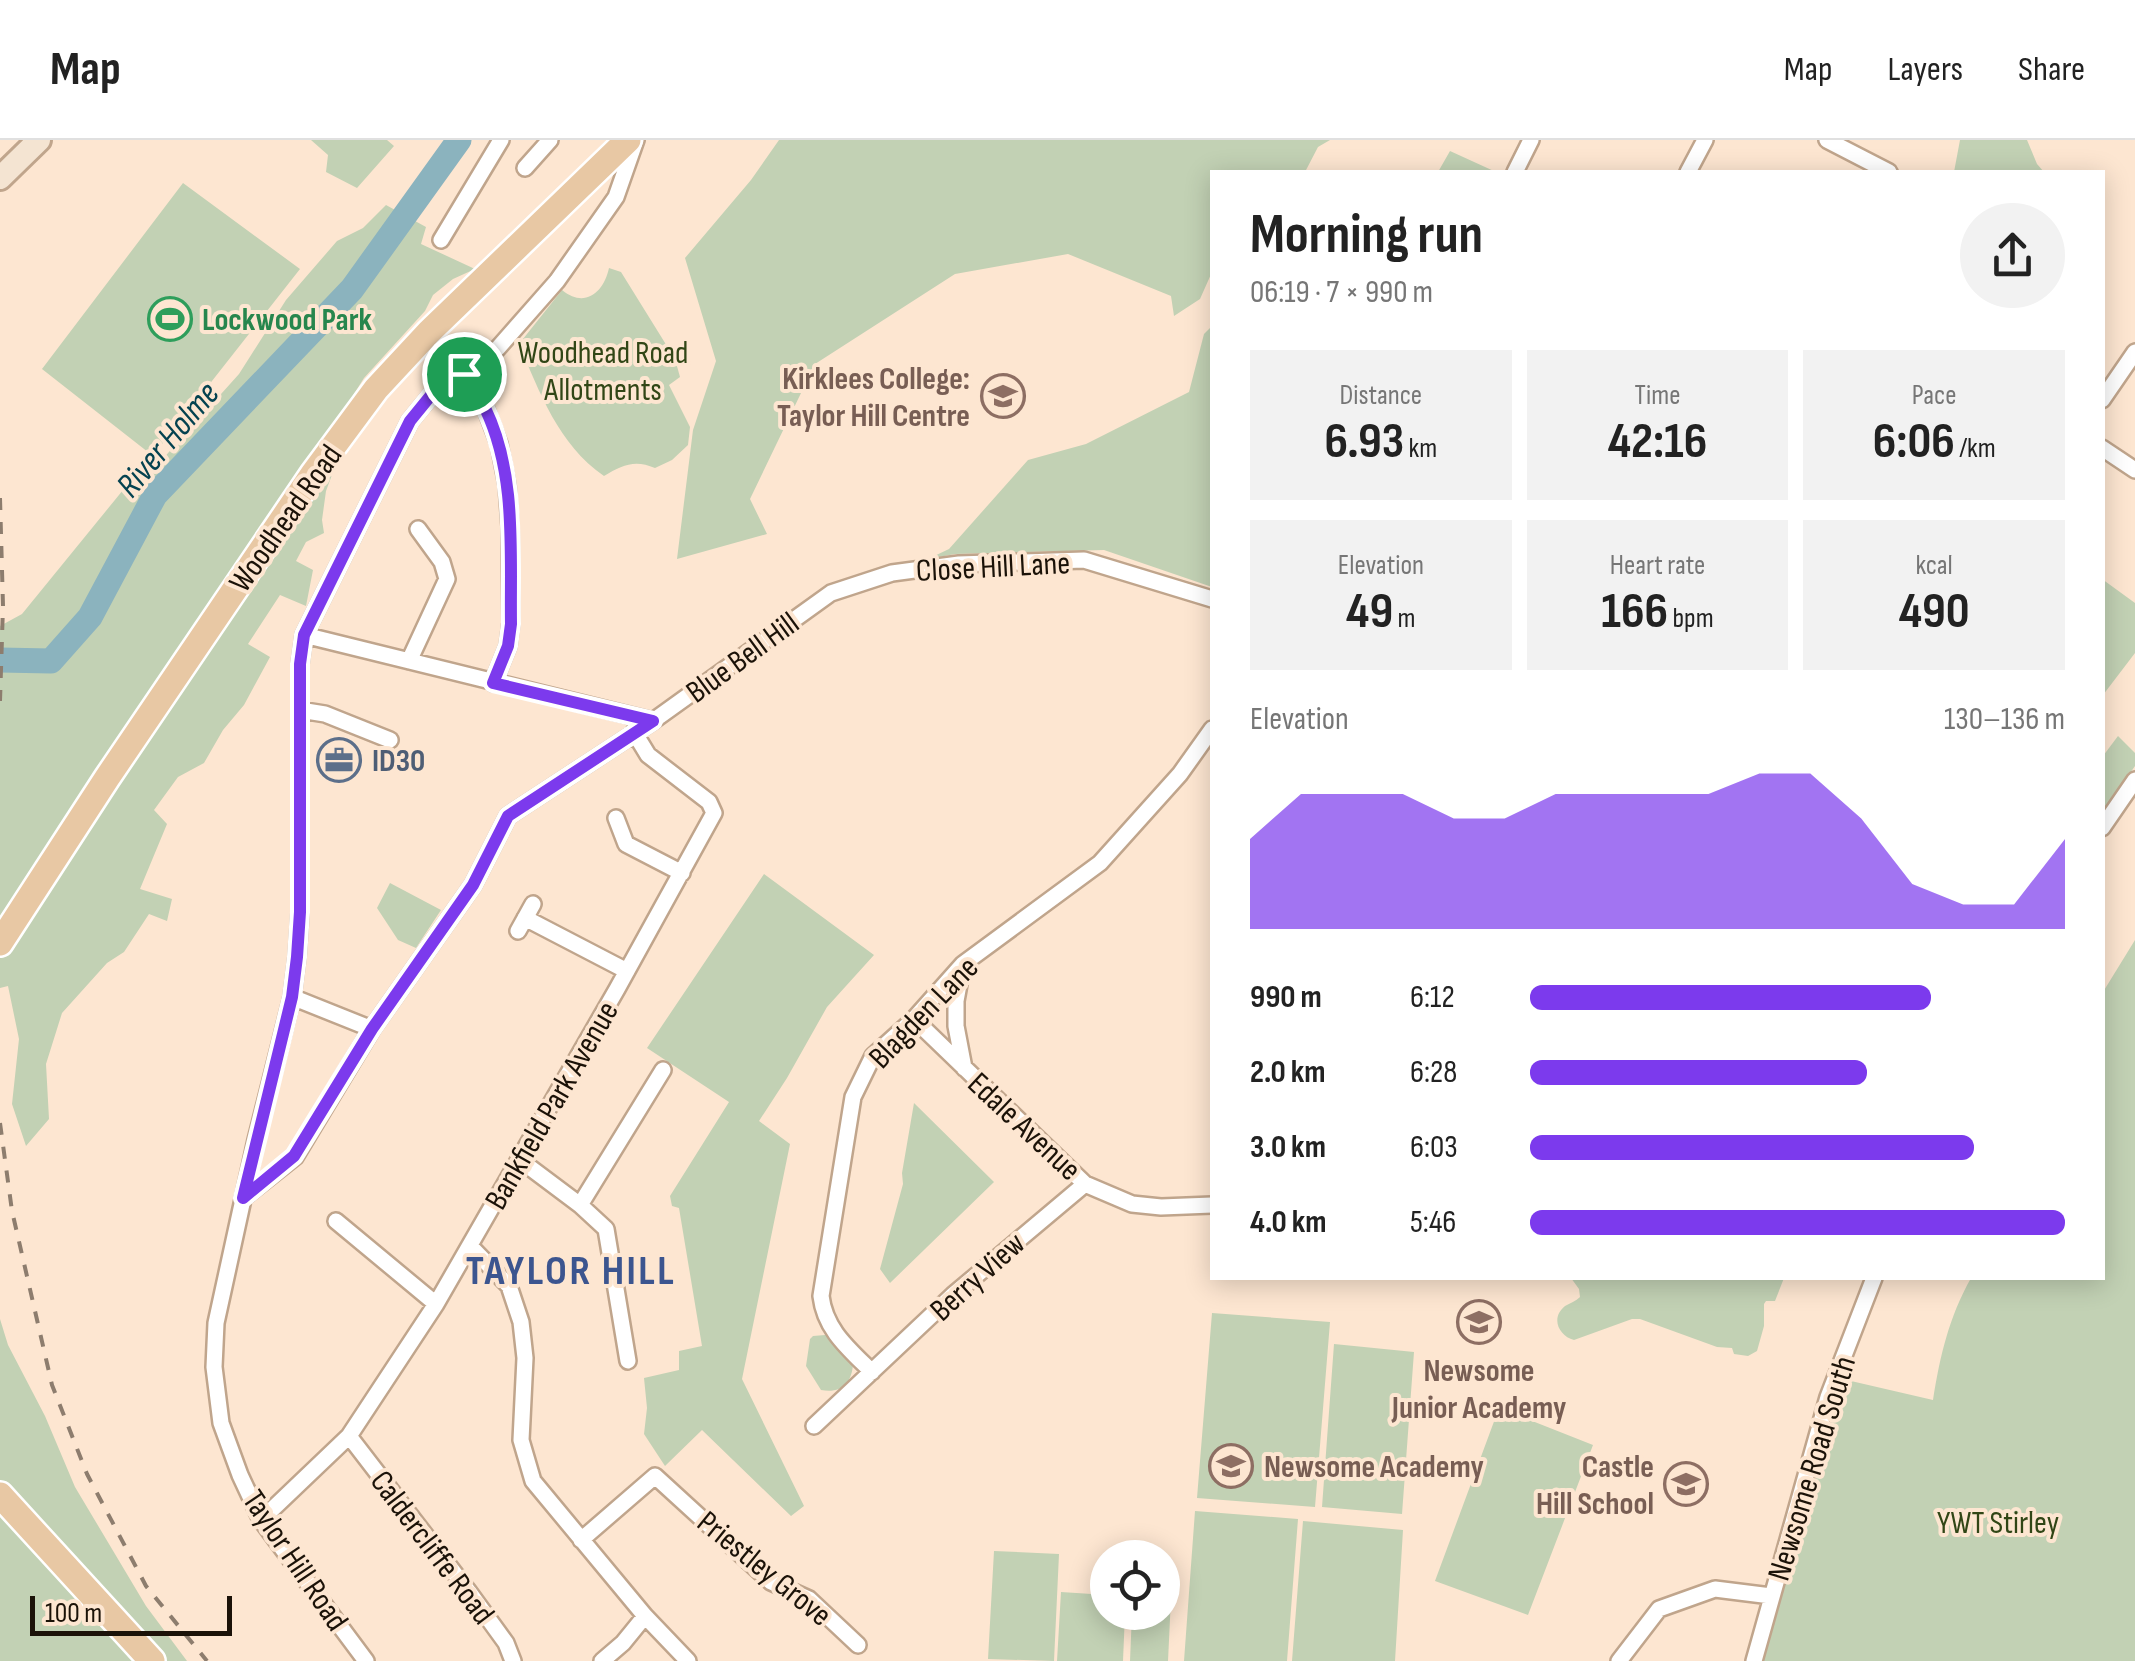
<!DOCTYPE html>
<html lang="en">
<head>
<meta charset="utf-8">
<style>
  :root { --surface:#fff; --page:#f2f2f2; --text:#222; --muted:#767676; --line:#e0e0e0; --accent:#7c3aed }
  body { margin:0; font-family:"Sofia Sans Condensed",sans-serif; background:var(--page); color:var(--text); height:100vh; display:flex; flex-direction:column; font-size:38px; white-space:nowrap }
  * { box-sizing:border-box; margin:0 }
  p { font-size:32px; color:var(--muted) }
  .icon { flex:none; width:55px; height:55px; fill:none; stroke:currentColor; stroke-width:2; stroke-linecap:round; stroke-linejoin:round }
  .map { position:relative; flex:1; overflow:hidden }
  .panel { position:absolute; left:1210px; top:30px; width:895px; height:1110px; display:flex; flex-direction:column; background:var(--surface); border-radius:0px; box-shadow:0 5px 25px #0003 }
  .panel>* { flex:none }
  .buttons { position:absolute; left:1090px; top:1400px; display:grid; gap:20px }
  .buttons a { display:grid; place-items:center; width:90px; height:90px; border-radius:50%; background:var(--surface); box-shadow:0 5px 25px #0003; font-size:50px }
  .scale { position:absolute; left:30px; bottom:25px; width:202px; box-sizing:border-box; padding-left:10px; border:5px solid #1b1208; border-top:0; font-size:28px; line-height:35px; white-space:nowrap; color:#1b1208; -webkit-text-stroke:8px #fde6d1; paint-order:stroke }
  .pin { position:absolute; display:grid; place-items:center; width:85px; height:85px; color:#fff; margin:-42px; border:5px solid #fff; border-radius:50%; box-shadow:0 2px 10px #0007 }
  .round { display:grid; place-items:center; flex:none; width:105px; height:105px; border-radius:52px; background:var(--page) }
  .summary { display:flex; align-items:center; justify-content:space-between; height:170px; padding:0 40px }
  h1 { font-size:55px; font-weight:700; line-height:75px }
  .stats { display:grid; grid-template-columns:repeat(3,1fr); gap:15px; height:170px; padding:10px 40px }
  .stats div { display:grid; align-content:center; border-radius:0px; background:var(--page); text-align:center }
  .stats b { font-size:50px; font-weight:700 }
  .stats small { font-size:28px; font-weight:400 }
  .stats p { font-size:28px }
  .chart { height:280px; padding:20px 40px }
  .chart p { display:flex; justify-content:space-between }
  .chart svg { width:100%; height:180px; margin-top:10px; fill:var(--accent); opacity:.7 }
  ul { padding:0 40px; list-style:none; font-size:32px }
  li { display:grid; grid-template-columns:160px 120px 1fr; align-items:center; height:75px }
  li i { height:25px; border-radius:12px; background:var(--accent) }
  header { display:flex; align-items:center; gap:60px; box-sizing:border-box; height:140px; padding:0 50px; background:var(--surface); border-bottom:2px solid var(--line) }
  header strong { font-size:48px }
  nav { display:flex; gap:55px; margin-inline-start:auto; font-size:35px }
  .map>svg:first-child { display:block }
</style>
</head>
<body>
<header>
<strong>Map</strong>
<nav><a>Map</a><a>Layers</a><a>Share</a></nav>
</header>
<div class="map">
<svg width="2135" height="1521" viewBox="0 0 2135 1521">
  <rect width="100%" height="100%" fill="#fde6d1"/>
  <!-- green -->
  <path fill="#c2d1b4" d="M 311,0 L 387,0 L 394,6 L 357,48 L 326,32 L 328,15 Z
    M 779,0 L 1330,0 L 1318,7 L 1305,32 L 1212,32 L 1212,132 L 1200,159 L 1174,176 L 1171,156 L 1068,114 L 955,134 L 815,224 L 750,359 L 767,394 L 677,419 L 693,290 L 716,221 L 685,118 L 751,40 Z
    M 1960,0 L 2027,0 L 2037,24 L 2044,32 L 1954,32 Z
    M 1450,11 L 1496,32 L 1438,32 Z
    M 183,43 L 300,129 L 153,316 L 42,229 Z
    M 386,65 L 426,87 L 421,104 L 475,129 L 453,139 L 433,155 L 425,171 L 364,238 L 334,286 L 336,324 L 326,351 L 322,380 L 324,393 L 306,402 L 296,421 L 313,430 L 306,466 L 280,455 L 248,504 L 270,517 L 244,565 L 223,590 L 204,623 L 178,637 L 154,670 L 167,684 L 140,749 L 172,759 L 167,781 L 149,774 L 124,812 L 107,823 L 62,873 L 46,924 L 49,979 L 26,1006 L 12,964 L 19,899 L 8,846 L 0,848 L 0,486 L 22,474 L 132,339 L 151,332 L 239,234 L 286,160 L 337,101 L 363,88 Z
    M 609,128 L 621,132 L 675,219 L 680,237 L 669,245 L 690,287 L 688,305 L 672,320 L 655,328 C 635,319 622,325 604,336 C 558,304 540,253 519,204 L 562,150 C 585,169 604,152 609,128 Z
    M 1212,186 L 1212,447 L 1104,410 L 955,414 L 928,419 L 949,409 L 1028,320 L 1086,304 L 1189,252 L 1204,194 Z
    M 2102,439 L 2135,463 L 2135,513 L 2103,555 Z
    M 2118,596 L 2135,613 L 2135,626 L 2105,669 L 2102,667 L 2103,616 Z
    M 764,734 L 874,815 L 827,867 L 787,938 L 759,981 L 790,1004 L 742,1239 L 804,1366 L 791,1376 L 702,1290 L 665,1326 L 644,1294 L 647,1268 L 644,1238 L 679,1230 L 679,1211 L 702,1206 L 679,1068 L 672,1066 L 670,1056 L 729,962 L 647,908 Z
    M 390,743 L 441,770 L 416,808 L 398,800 L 377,768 Z
    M 2135,800 L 2135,1521 L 1759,1521 L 1778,1463 L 1838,1246 L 1849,1249 L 1851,1241 L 1933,1260 C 1940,1216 1949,1177 1971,1138 L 2102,1138 L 2103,852 Z
    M 914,963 L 994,1042 L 890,1143 L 880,1129 L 903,1044 L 902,1033 Z
    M 1571,1138 L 1784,1138 L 1775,1161 L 1766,1161 L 1764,1164 L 1764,1186 L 1757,1211 L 1748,1216 L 1734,1214 L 1732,1208 L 1717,1207 L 1640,1179 L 1632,1179 L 1574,1200 C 1559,1196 1550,1178 1565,1166 C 1570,1163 1576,1161 1580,1157 L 1579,1149 Z
    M 1212,1173 L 1330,1182 L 1315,1367 L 1197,1358 Z
    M 0,1179 L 8,1205 L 45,1276 L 75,1347 L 146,1466 L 187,1521 L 0,1521 Z
    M 825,1195 L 829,1196 L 853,1224 C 852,1243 841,1254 821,1250 L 806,1226 L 810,1199 L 813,1196 Z
    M 1334,1204 L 1414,1212 L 1402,1374 L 1322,1367 Z
    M 1499,1268 L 1593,1305 L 1528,1475 L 1435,1441 Z
    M 1195,1371 L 1298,1379 L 1287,1521 L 1184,1521 Z
    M 1303,1381 L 1403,1390 L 1395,1521 L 1292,1521 Z
    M 994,1411 L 1059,1414 L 1054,1521 L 988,1519 Z
    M 1061,1452 L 1107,1455 L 1108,1472 L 1125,1473 L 1123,1521 L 1057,1521 Z
    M 1163,1458 L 1171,1458 L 1168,1521 L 1130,1521 L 1132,1473 L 1162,1472 Z"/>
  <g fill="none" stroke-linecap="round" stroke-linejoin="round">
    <!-- river -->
    <path stroke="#8bb3be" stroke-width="25" d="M 0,520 L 51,521 L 90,477 L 155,355 L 352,149 L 459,0"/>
    <!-- minor casing -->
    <g stroke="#c0a58c" stroke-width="20">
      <path id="minor" d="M 1827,0 L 1889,32
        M 525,28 L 550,0
        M 1515,32 L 1531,0
        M 1688,32 L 1705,0
        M 441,100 L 501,0
        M 464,234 L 485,267 L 499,304 L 507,345 L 510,386 L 511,483 L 508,506 L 493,543
        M 2102,260 L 2135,212
        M 2102,308 L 2135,330
        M 304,495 L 653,581
        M 409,521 L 447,439 L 442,422 L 418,389
        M 300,570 L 325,574 L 390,600
        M 616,678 L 626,704 L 682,733
        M 2102,688 L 2135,640
        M 525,778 L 627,831
        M 518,791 L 533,764
        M 962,828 L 956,861 L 956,886 L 964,928
        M 292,857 L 372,889
        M 914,879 L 1085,1044 L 1132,1064 L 1161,1067 L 1212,1065
        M 520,1020 L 580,1065 L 606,1089 L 628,1221
        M 243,1058 L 295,1017 L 372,889 L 473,745 L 508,676 L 653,581 L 831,453 L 892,433 L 959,424 L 1084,420 L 1212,459
        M 580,1065 L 663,930
        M 336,1081 L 436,1164
        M 471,1107 L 509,1146 L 521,1182 L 525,1218 L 521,1300 L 533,1341 L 645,1476 L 688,1521
        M 872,1232 C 849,1209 825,1190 821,1156 L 853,957 L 873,916 L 914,879 L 963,824 L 1100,723 L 1180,634 L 1212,589
        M 814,1286 L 953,1155 L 1085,1044
        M 349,1296 L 469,1452 L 506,1503 L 513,1521
        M 261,1380 L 349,1296 L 436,1164 L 617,849 L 714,673 L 709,662 L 648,615 L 634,592
        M 581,1400 L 655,1336 L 771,1442 L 809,1459 L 858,1505
        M 366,1521 L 261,1380 L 240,1335 L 221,1283 L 214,1227 L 216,1183 L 256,1000 L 292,857 L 297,817 L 300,773 L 300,524 L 304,495 L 410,281 L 432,254 L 464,234 L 498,208 L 557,141 L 616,57 L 636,0
        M 602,1521 L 623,1503 L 645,1476
        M 1619,1521 L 1659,1469 L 1715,1449 L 1771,1456
        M 1754,1521 L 1828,1257 L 1874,1138"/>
    </g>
    <!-- secondary casing -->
    <g stroke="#c0a58c" stroke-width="28">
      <path id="secondary" d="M 0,38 L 39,0"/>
    </g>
    <!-- primary casing -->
    <g stroke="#fff" stroke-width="30">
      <path id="primary" d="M 0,803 L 107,638 L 313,334 L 376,249 L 429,192 L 628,0
        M 0,1355 L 152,1521"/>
    </g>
    <!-- minor -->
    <use href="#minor" stroke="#fff" stroke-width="15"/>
    <!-- secondary -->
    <use href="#secondary" stroke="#f4e4d2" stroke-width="22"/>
    <!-- primary -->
    <use href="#primary" stroke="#e8c8a4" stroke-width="25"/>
    <!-- rail -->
    <path stroke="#8d7d6e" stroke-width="4" stroke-dasharray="12 12" stroke-linecap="butt" d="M 0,358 L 3,466 L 0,561
      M 0,983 L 12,1071 L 52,1245 L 87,1334 L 146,1446 L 207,1521"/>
  </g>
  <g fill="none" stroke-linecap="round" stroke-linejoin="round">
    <!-- route casing -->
    <g stroke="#fff" stroke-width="20">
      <path id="route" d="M 464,234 C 471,245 479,256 485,268 C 517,334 510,412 511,484 L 508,506 L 493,543 L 653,581 L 508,676 L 473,745 L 372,889 L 294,1016 L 243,1058 L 292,857 L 297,817 L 300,772 L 300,524 L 304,495 L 410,281 L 432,254 Z"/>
    </g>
    <!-- route -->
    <use href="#route" stroke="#7c3aed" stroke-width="12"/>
  </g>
  <!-- icons -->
  <defs>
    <g id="stadium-ring" transform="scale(2.25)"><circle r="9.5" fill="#fde6d1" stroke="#2e9e5b" stroke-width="1.5"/><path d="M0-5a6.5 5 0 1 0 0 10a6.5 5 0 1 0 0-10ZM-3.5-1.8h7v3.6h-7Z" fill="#2e9e5b"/></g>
    <g id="university-ring" transform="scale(2.25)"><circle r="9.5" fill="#fde6d1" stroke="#8d6e63" stroke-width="1.5"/><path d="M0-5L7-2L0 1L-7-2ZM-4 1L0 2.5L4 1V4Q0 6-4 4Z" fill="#8d6e63"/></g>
    <g id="office-ring" transform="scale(2.25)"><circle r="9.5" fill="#fde6d1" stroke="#5c6f8a" stroke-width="1.5"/><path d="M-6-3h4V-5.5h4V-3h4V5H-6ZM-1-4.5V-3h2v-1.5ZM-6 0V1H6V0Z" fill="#5c6f8a"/></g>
    <g id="school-ring" transform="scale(2.25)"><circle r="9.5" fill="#fde6d1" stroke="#8d6e63" stroke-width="1.5"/><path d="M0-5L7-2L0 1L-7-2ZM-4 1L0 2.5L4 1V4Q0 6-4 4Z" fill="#8d6e63"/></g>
  </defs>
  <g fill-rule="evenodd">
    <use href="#stadium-ring" x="170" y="179"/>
    <use href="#university-ring" x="1003" y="256"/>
    <use href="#office-ring" x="339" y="620"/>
    <use href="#school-ring" x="1479" y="1182"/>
    <use href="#school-ring" x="1231" y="1326"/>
    <use href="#school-ring" x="1686" y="1344"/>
  </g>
  <g text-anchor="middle" stroke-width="8" stroke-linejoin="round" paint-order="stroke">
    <!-- leisure labels -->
    <g font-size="32" font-weight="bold" fill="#27864d" stroke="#fde6d1" text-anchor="start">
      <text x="202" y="190">Lockwood Park</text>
    </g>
    <!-- park labels -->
    <g font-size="32" fill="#314616" stroke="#fde6d1">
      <text x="603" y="223">Woodhead Road<tspan x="603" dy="37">Allotments</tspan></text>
      <text x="1998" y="1393">YWT Stirley</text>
    </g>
    <!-- education labels -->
    <g font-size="32" font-weight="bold" fill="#785e54" stroke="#fde6d1" text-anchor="end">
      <text x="970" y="249">Kirklees College:<tspan x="970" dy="37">Taylor Hill Centre</tspan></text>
      <text x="1479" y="1241" text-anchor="middle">Newsome<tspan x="1479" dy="37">Junior Academy</tspan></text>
      <text x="1264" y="1337" text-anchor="start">Newsome Academy</text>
      <text x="1654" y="1337">Castle<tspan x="1654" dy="37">Hill School</tspan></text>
    </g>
    <!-- street labels -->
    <g font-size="32" fill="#1b1208" stroke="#fde6d1">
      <text transform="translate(285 378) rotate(-55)" y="11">Woodhead Road</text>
      <text transform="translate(993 426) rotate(-3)" y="11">Close Hill Lane</text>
      <text transform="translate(742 517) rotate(-36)" y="11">Blue Bell Hill</text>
      <text transform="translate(923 872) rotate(-46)" y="11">Blagden Lane</text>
      <text transform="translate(551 965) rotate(-60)" y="11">Bankfield Park Avenue</text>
      <text transform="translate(1025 986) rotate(43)" y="11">Edale Avenue</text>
      <text transform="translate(977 1136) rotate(-42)" y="11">Berry View</text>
      <text transform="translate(1811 1328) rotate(-73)" y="11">Newsome Road South</text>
      <text transform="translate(433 1407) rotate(53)" y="11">Caldercliffe Road</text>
      <text transform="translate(296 1420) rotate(56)" y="11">Taylor Hill Road</text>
      <text transform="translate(765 1428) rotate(39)" y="11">Priestley Grove</text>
    </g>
    <!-- service labels -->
    <g font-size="32" font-weight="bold" fill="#4e5e75" stroke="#fde6d1" text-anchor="start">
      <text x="372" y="631">ID30</text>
    </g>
    <!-- water labels -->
    <g font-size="35" font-style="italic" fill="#044250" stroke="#fde6d1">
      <text transform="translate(167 299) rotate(-50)" y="12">River Holme</text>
    </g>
    <!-- district labels -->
    <g font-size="42" font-weight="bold" letter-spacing="2.5" fill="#3c558f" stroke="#fde6d1">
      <text x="571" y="1144">TAYLOR HILL</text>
    </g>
  </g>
</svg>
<div class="buttons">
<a><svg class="icon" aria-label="locate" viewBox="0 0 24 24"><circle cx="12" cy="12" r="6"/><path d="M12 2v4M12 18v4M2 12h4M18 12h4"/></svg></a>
</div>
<div class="scale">100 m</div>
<div class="pin" style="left:464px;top:234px;background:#1e9e55"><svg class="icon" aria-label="arrive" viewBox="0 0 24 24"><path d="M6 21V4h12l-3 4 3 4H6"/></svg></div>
<section class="panel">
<div class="summary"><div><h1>Morning run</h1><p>06:19 · 7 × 990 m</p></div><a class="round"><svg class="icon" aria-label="share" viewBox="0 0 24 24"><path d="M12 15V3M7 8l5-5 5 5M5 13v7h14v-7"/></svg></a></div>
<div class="stats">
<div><p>Distance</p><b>6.93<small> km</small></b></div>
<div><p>Time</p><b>42:16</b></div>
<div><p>Pace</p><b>6:06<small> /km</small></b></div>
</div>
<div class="stats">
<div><p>Elevation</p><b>49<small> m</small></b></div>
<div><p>Heart rate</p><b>166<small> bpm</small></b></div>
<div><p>kcal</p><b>490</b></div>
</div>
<div class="chart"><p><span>Elevation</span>130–136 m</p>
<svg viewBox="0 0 160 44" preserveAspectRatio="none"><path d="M0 44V22L10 11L20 11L30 11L40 17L50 17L60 11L70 11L80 11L90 11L100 6L110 6L120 17L130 33L140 38L150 38L160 22V44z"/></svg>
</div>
<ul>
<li><b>990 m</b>6:12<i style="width:75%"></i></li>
<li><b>2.0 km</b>6:28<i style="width:63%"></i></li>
<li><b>3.0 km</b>6:03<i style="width:83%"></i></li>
<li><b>4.0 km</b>5:46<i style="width:100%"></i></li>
</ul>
</section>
</div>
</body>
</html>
